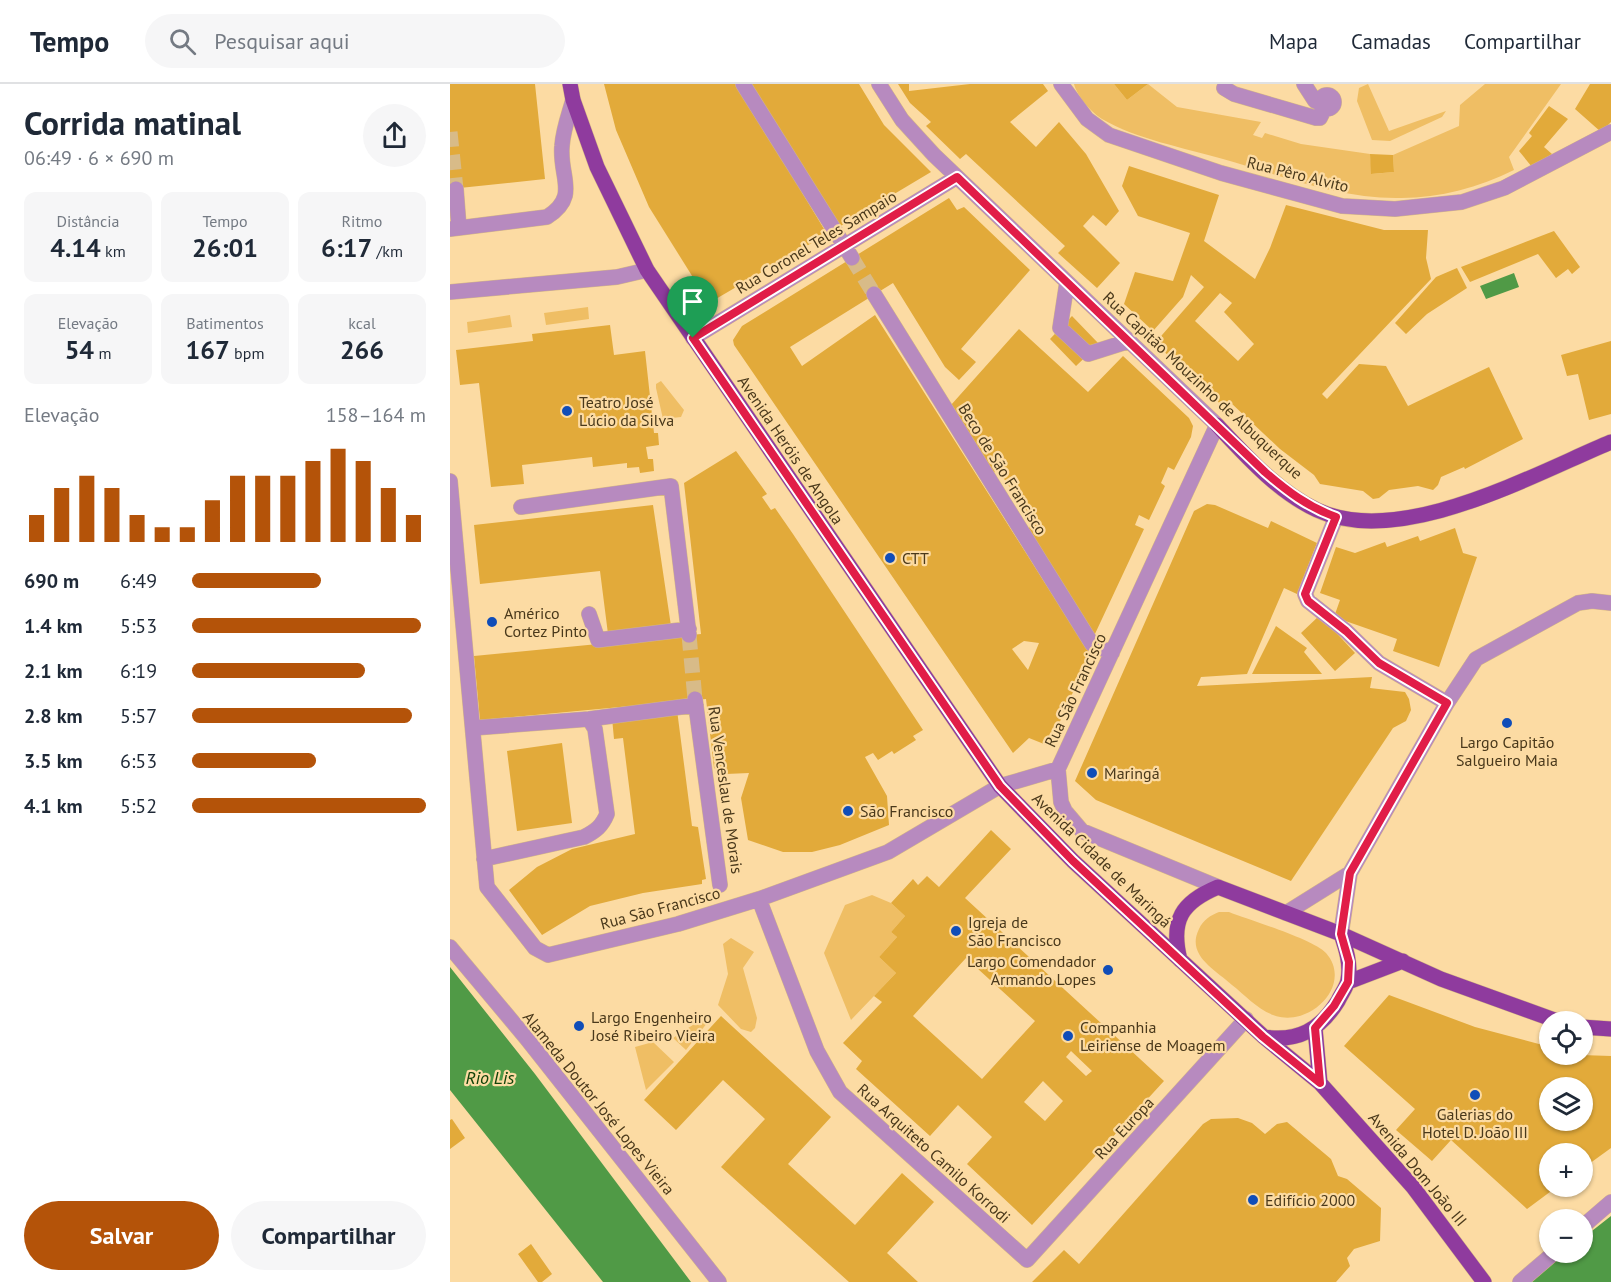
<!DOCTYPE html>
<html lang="pt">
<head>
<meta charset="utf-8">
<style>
  :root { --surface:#fff; --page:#f6f6f7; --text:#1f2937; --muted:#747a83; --line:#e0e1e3; --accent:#b45309 }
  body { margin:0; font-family:"PT Sans",sans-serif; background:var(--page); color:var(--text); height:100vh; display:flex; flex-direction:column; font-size:22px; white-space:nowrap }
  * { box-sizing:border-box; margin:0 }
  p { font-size:20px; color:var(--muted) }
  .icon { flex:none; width:33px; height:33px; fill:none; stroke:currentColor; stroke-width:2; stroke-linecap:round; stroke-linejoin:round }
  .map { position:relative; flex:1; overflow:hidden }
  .side { display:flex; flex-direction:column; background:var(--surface); width:450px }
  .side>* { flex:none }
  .tools { position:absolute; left:1089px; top:927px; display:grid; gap:12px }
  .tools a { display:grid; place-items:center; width:54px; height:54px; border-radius:50%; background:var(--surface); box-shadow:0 2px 4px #0004; font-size:30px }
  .pin { position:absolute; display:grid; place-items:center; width:51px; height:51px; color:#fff; margin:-62px -26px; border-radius:50% 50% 50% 0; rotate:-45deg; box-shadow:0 0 6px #0007 }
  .pin .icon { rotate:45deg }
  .round { display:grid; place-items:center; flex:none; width:63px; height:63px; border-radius:32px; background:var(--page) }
  .head { display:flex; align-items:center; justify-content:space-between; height:102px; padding:0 24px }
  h1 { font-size:33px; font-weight:600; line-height:45px }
  .metrics { display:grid; grid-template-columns:repeat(3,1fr); gap:9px; height:102px; padding:6px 24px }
  .metrics div { display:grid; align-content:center; border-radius:12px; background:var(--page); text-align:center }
  .metrics b { font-size:26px; font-weight:600 }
  .metrics small { font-size:16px; font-weight:400 }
  .metrics p { font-size:16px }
  .chart { height:168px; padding:12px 24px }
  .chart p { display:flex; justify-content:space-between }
  .chart svg { width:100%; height:108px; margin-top:6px; stroke:var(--accent); stroke-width:6 }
  .button { display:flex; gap:12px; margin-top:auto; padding:12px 24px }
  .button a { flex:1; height:69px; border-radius:36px; background:var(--accent); color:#fff; font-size:24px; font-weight:600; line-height:69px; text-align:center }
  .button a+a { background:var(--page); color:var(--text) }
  ul { padding:0 24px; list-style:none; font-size:20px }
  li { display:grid; grid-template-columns:96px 72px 1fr; align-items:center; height:45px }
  li i { height:15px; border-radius:8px; background:var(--accent) }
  header { display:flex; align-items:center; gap:36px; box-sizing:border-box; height:84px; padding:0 30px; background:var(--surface); border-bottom:2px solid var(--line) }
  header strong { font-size:28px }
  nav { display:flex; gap:33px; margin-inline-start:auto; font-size:21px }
  .search { width:420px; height:54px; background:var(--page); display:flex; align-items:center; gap:15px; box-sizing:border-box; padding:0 21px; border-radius:33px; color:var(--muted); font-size:22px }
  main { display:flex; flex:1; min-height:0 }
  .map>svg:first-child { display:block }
</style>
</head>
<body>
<header>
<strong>Tempo</strong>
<div class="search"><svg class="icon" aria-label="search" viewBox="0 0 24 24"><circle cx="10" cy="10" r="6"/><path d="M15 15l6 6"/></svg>Pesquisar aqui</div>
<nav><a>Mapa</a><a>Camadas</a><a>Compartilhar</a></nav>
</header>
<main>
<section class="side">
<div class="head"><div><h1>Corrida matinal</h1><p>06:49 · 6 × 690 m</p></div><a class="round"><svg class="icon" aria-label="share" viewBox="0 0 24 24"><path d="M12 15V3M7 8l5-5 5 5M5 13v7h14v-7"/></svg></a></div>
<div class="metrics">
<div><p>Distância</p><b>4.14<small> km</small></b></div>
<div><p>Tempo</p><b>26:01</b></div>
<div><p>Ritmo</p><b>6:17<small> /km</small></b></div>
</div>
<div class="metrics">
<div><p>Elevação</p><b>54<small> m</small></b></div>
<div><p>Batimentos</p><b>167<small> bpm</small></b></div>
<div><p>kcal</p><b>266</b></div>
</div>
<div class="chart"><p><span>Elevação</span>158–164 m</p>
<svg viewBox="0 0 160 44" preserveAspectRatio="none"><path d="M5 44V33M15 44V22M25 44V17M35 44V22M45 44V33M55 44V38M65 44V38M75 44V27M85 44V17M95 44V17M105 44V17M115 44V11M125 44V6M135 44V11M145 44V22M155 44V33"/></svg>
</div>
<ul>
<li><b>690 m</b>6:49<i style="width:55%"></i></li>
<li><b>1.4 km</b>5:53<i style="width:98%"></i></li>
<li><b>2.1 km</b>6:19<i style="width:74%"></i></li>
<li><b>2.8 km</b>5:57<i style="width:94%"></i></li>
<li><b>3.5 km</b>6:53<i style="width:53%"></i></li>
<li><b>4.1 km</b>5:52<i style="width:100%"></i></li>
</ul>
<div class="button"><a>Salvar</a><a>Compartilhar</a></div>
</section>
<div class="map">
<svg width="1161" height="1198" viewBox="0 0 1161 1198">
  <rect width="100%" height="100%" fill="#fcdba3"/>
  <!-- green -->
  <path fill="#efbe64" d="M 624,0 L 664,0 L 677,16 L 698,0 L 727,23 L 811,38 L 803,51 L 812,54 L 815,49 L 851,60 L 920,70 L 922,90 L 944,88 L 943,71 L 1009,42 L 1010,21 L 1035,0 L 1111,0 L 1059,73 L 1064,86 C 1027,104 987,115 946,114 C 887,114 829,91 773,75 C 735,64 686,55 652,35 C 641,28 627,12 624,0 Z
    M 918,0 L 939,47 L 996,27 L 992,33 L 940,57 L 922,56 L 907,17 L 909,4 Z
    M 138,223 L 139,235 L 96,241 L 94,229 Z
    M 60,231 L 62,243 L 18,249 L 17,238 Z
    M 211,297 L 234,326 L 231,333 L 213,335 L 206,304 L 206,300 Z
    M 422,811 L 441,819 L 455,832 L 441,848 L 447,853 L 429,873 L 446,889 L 401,936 L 374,869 L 395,821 Z
    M 769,828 L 779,828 C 799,836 863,855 876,869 C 904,901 859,945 823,931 C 807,925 795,911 782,901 C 764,885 736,871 749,845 C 753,836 761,831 769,828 Z
    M 281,854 L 304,868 L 293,884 L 307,934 L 305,944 L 301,948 L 291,945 L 268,921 L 278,890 L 273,860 Z
    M 258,931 L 261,934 L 236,966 L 223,954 Z
    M 203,958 L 224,978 L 196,1006 L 185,963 Z"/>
  <!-- water -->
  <path fill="#509a46" d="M 1064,189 L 1069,203 L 1036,215 L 1030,202 Z
    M 0,883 L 85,990 L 241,1198 L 153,1198 L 0,1006 Z
    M 1161,1132 L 1161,1198 L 1075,1198 L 1114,1169 L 1132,1168 L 1133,1154 Z"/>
  <!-- building -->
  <path fill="#e2aa3a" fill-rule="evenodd" d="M 0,0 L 85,0 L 95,95 L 0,105 Z
    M 154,0 L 287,0 L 377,150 L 259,219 L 199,123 L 166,46 Z
    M 301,0 L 409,0 L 434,41 L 481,88 L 389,143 Z
    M 448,0 L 459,0 L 459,7 L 520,0 L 593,0 L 598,7 L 560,38 L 586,63 L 609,38 L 636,70 L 669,127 L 656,142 L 643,131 L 633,142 L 670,179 L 647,204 L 608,169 L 615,162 L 516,70 L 510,75 L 476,42 L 481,38 L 460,19 Z
    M 664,0 L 698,0 L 677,16 Z
    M 1140,0 L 1161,0 L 1161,38 L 1151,48 L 1125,25 Z
    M 1099,22 L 1118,35 L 1094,63 L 1102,70 L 1082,83 L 1069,67 L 1082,52 L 1079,49 Z
    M 920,70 L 943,71 L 944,88 L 921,90 Z
    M 679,82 L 769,111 L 754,157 L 805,195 L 820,164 L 836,121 L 934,146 L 978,146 L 976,174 L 981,195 L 872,310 L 877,315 L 909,280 L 936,282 L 958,322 L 1039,283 L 1073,355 L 1015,385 L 1014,383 L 991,393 L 988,401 L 983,406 L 968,402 L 939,406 L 929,414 L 923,415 L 913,407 L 870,400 L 864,391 L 830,365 L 780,318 L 775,324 L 767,317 L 769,314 L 766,311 L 763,314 L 705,259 L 754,203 L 741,191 L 733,213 L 703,247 L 674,220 L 685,188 L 723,197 L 740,149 L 688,132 L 672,102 ZM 770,209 L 782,219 L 774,228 L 804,260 L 788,277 L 745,237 Z
    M 499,114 L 507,126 L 514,123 L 580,186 L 511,265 L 526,278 L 509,296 L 495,283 L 443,199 L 340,263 L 352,282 L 425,231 L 640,570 L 599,662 L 579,654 L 563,669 L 284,261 L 283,256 L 292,242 ZM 574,557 L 589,559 L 578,586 L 562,565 Z
    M 1104,147 L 1130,183 L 1122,190 L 1118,185 L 1106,194 L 1088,170 L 1020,198 L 1011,183 Z
    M 1007,184 L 1017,204 L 977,230 L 956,250 L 945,239 L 986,193 Z
    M 622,232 L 649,260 L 626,282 L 600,255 Z
    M 160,241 L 164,271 L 195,267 L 204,349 L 208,349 L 209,361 L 196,363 L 198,375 L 203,375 L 204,387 L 190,389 L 189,383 L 177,384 L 177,379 L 143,383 L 142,373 L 72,381 L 74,400 L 41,403 L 29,299 L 10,301 L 6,266 L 83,257 L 82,250 Z
    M 569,245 L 638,308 L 673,272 L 739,334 L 743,342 L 741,353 L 724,386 L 718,383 L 711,399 L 715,402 L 699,436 L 689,431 L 685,441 L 694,445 L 644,552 L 578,448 L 581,437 L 574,434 L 577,427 L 547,385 L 542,391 L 501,321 Z
    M 1161,257 L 1161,330 L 1139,336 L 1128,290 L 1117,292 L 1111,271 Z
    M 286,367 L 317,410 L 312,413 L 321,426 L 325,424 L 343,450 L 473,646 L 463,652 L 466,656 L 444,670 L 442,667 L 428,676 L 423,669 L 415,673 L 437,712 L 439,741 L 390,761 L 362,768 L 333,768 L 298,756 L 291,714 L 299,689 L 276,690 L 264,684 L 256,615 L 30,636 L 24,572 L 251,550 L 234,399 Z
    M 757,420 L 765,421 L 818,444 L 821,437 L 867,459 L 847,510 L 834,504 L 797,590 L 751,593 L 747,602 L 922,593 L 920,604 L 955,608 L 959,615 L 961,626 L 956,637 L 943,644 L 841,797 L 646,716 L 625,697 L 744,427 Z
    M 203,421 L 221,542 L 158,550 L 150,487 L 30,500 L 24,441 Z
    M 1005,444 L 1013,469 L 1027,473 L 989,583 L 943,567 L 947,555 L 884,533 L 890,516 L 870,509 L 886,463 L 905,469 L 935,458 L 937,463 L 968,452 L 970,457 Z
    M 870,531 L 905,569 L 885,587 L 851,549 Z
    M 826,542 L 857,564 L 854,568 L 872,590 L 802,590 Z
    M 227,626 L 242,742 L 248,743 L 256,795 L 252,796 L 252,800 L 193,809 L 140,822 L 92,851 L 59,806 L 87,783 L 122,765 L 185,750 L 173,654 L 164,655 L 162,634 Z
    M 112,659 L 122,739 L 67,747 L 57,667 Z
    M 541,746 L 561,765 L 515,814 L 714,997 L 582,1141 L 517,1080 L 542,1053 L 508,1021 L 480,1052 L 406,985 L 412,977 L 393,959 L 432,918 L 424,912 L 446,889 L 429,873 L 447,853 L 441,848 L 455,832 L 441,819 L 463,795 L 468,801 L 477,792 L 489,803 ZM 516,874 L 585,937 L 532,995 L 463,932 ZM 621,967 L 642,987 L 636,992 L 616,973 ZM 593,997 L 613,1017 L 595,1037 L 574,1018 Z
    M 939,911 L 1025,943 L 1100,963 L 1100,970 L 1161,972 L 1161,1064 L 1132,1085 L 1132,1070 L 1100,1070 L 1100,1102 L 1108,1102 L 1077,1125 L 1001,1056 L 982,1077 L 946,1046 L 965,1025 L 894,962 ZM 1100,1004 L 1132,1004 L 1132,1036 L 1100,1036 Z
    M 271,932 L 381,1033 L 338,1080 L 405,1141 L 452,1089 L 484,1118 L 437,1169 L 468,1198 L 399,1198 L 271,1083 L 315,1035 L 273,996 L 226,1046 L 194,1016 Z
    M 788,1034 L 802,1039 L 815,1050 L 827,1040 L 837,1038 L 881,1075 L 888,1092 L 897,1095 L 931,1124 L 930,1157 L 904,1165 L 897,1174 L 900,1182 L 886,1198 L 582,1198 L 614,1166 L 629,1180 L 753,1040 L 761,1035 Z
    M 2,1035 L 15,1054 L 0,1065 L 0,1036 Z
    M 81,1160 L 102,1190 L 92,1198 L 88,1198 L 68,1170 Z"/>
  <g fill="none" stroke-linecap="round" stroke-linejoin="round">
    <!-- minor-tunnel -->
    <path stroke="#d8bb88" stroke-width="15" stroke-dasharray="15 8" stroke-linecap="butt" d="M 0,48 L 6,105
      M 402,174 L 424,210
      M 239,551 L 245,615"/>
    <!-- minor casing -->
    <g stroke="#d5b785" stroke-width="16">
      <path id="minor" d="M 293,0 L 402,174
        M 429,0 L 452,36 L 484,71 L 767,341 L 608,685 L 611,718 L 615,727 L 632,747 L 768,803
        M 611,0 L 637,35 L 659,51 L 771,89 L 892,122 L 945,125 L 1012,118 L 1054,104 L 1161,48
        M 854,0 L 865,17 L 871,18
        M 774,4 L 784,10 L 866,34 L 870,34 L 875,24
        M870 18a7 7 0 1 1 14 0a7 7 0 1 1-14 0Z
        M 6,105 L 9,144
        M 0,145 L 97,133 C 130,112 109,93 112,62 C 113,46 119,30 123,16
        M 617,198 L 610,244 L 638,270 L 679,257
        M 0,208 L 167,193 L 197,186
        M 424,210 L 642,560 L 662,569
        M 243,254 L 507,93
        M 0,397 L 37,803 L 85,864 L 98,871 L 228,840 L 309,815 L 438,768 L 550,702 L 608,685
        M 71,423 L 221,402 L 239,551
        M 886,433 L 855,510 L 858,517 L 896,547 L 929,579 L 997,619
        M 139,530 L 148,556 L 239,545
        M 245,615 L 270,801
        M 23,644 L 139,635 L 246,621
        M 34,775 L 134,753 C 146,747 152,742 157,730 L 145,645 L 139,635
        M 309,815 L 367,967 L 390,1008 L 577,1176 L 796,935
        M 836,829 L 900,789
        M 891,850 L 900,789 L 997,619 L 1026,575 L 1128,519 L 1142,517 L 1161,519
        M 0,863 L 77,955 L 269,1198
        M 1132,1143 L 1161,1118
        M 1070,1198 L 1105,1168"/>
    </g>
    <!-- major casing -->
    <g stroke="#d5b785" stroke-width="16">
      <path id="major" d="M 120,0 L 123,16 L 147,83 L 197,186 L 550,702 L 623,777 L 814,953 L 870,999 L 963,1103 L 1034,1198
        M 767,341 C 796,372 828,408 867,426 C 950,465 1084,390 1161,358
        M 730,876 C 720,836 732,818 768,803 L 891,850 L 991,895 L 1110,938
        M 898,898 L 953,877
        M 1132,943 L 1161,945
        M 865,944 L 870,999
        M 814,953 C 848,958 870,946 888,917 C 891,910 897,903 898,896 C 901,880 896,865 891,850"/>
    </g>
    <!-- minor -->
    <use href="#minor" stroke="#b78abf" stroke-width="15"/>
    <!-- major -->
    <use href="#major" stroke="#8f3b9e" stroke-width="15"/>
  </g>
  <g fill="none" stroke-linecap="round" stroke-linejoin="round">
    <!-- route casing -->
    <g stroke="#fff" stroke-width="12">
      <path id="route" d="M 507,93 L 815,388 C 837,407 858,423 886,433 L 855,510 L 858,517 L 896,547 L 929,579 L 997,619 L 900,789 L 891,850 L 899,878 L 898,898 L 884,922 L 865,944 L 870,999 L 813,953 L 623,777 L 550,702 L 243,254 Z"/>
    </g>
    <!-- route -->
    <use href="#route" stroke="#e11d48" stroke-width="8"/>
  </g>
  <!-- markers -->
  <g fill="#104db8" stroke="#fcdba3" stroke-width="2">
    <circle cx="117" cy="327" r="6"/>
    <circle cx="440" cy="474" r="6"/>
    <circle cx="42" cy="538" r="6"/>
    <circle cx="1057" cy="639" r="6"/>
    <circle cx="642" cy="689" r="6"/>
    <circle cx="398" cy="727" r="6"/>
    <circle cx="506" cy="847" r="6"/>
    <circle cx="658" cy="886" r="6"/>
    <circle cx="129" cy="942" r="6"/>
    <circle cx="618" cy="952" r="6"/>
    <circle cx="1025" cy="1011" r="6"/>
    <circle cx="803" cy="1116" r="6"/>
  </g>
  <g text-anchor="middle" stroke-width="4.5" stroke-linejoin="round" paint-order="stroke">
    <!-- street labels -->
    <g font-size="16" fill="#4a391b" stroke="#fcdba3">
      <text transform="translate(848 90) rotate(14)" y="6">Rua Pêro Alvito</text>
      <text transform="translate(366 158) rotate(-31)" y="6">Rua Coronel Teles Sampaio</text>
      <text transform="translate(753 301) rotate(43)" y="6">Rua Capitão Mouzinho de Albuquerque</text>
      <text transform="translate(341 366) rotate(56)" y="6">Avenida Heróis de Angola</text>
      <text transform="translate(553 385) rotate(58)" y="6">Beco de São Francisco</text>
      <text transform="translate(625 606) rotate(-65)" y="6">Rua São Francisco</text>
      <text transform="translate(276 706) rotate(82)" y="6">Rua Venceslau de Morais</text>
      <text transform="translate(652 776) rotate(44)" y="6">Avenida Cidade de Maringá</text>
      <text transform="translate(210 824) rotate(-15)" y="6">Rua São Francisco</text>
      <text transform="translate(149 1019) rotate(51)" y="6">Alameda Doutor José Lopes Vieira</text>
      <text transform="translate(674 1044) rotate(-47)" y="6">Rua Europa</text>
      <text transform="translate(484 1069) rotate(42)" y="6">Rua Arquiteto Camilo Korrodi</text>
      <text transform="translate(968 1085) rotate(50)" y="6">Avenida Dom João III</text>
    </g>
    <!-- poi labels -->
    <g font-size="16" fill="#4a391b" stroke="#fcdba3" text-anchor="start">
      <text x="129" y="324">Teatro José<tspan x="129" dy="18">Lúcio da Silva</tspan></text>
      <text x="452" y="480">CTT</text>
      <text x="54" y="535">Américo<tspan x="54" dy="18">Cortez Pinto</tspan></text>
      <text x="1057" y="664" text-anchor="middle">Largo Capitão<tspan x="1057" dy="18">Salgueiro Maia</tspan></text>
      <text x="654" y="695">Maringá</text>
      <text x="410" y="733">São Francisco</text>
      <text x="518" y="844">Igreja de<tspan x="518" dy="18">São Francisco</tspan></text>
      <text x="646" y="883" text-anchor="end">Largo Comendador<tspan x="646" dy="18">Armando Lopes</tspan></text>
      <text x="141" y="939">Largo Engenheiro<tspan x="141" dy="18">José Ribeiro Vieira</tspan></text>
      <text x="630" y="949">Companhia<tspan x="630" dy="18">Leiriense de Moagem</tspan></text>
      <text x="1025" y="1036" text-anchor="middle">Galerias do<tspan x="1025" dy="18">Hotel D. João III</tspan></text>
      <text x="815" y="1122">Edifício 2000</text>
    </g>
    <!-- water labels -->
    <g font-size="18" font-style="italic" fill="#114309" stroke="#fcdba3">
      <text x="40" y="1000">Rio Lis</text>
    </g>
  </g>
</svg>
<div class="tools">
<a><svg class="icon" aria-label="locate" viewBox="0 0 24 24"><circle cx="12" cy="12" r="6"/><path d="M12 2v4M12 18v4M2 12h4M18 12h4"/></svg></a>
<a><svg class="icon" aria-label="layers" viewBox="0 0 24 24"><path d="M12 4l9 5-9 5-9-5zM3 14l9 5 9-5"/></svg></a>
<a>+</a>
<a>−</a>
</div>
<div class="pin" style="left:243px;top:254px;background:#1e9e55"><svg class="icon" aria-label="arrive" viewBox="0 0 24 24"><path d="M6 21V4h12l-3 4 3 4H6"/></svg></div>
</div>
</main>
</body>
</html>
